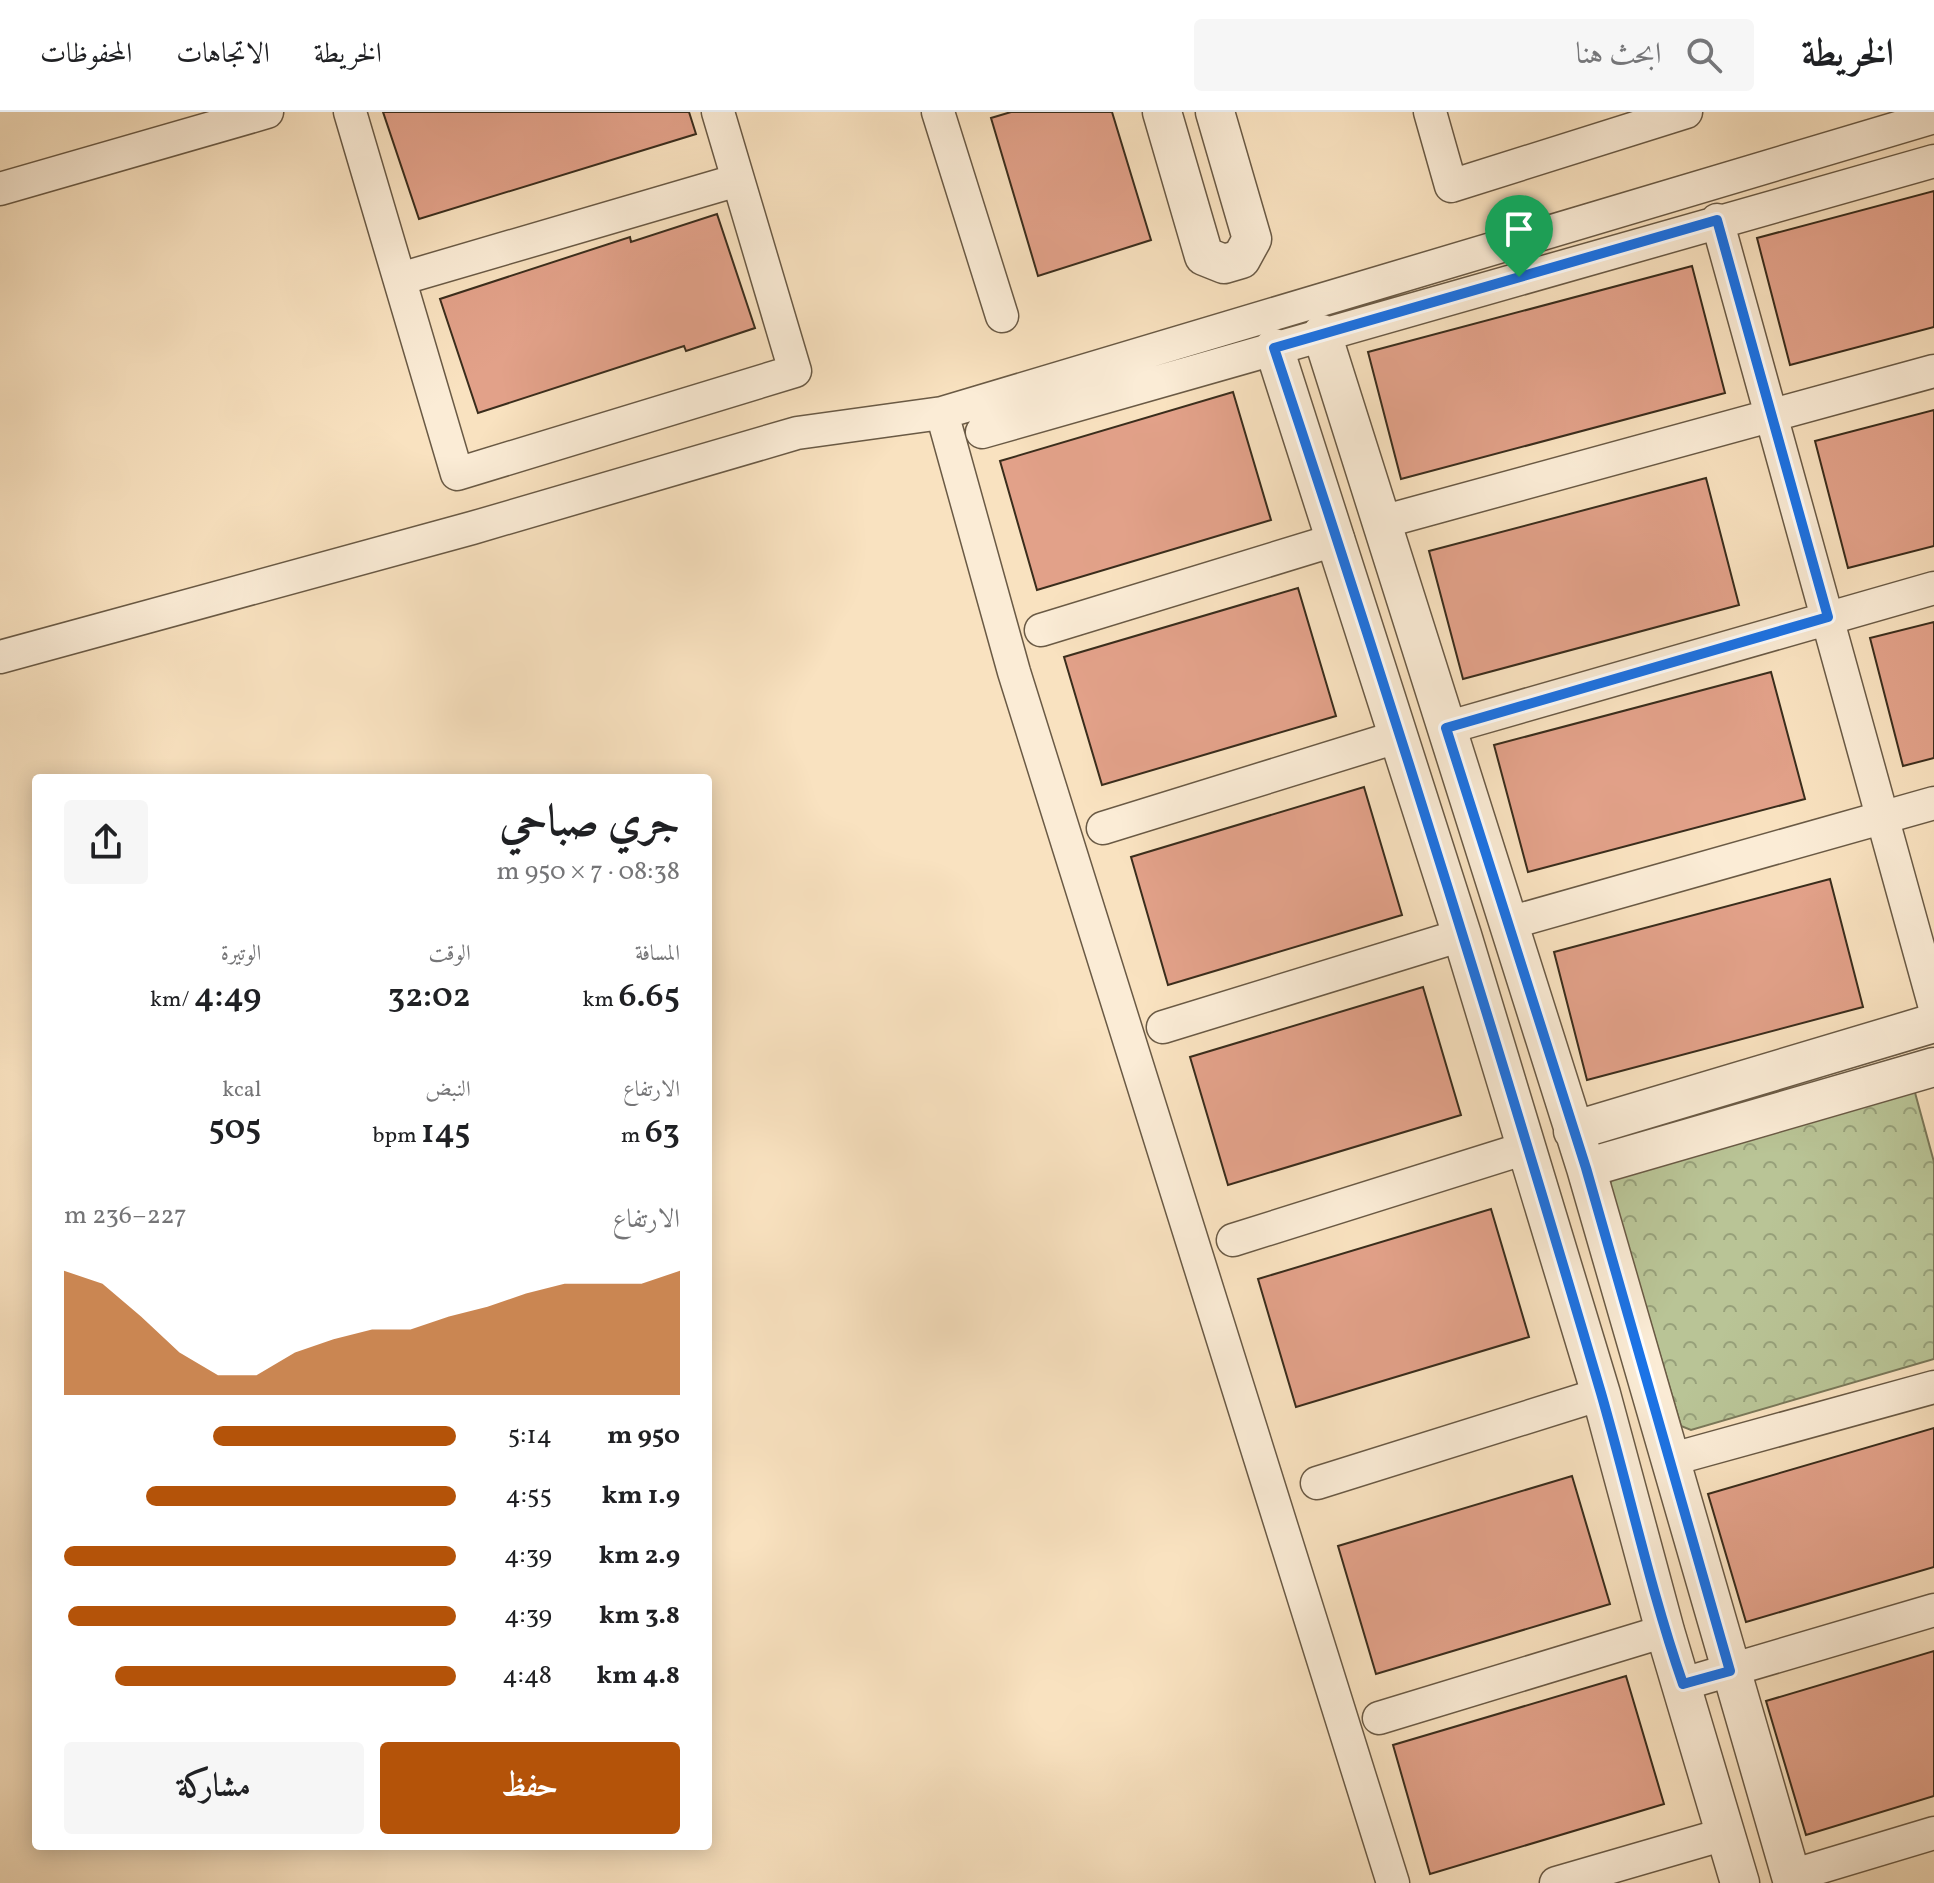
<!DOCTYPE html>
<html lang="ar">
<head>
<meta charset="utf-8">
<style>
  :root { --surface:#fff; --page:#f6f6f6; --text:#202124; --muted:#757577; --line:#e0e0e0; --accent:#b45309 }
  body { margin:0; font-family:Vollkorn,Amiri,serif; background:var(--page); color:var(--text); direction:rtl; height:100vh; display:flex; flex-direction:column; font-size:30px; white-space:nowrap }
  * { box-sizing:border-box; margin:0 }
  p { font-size:26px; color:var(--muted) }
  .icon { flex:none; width:44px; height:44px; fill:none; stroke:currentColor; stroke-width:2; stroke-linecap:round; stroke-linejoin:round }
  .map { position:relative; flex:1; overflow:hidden; direction:ltr }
  .drawer { position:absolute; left:32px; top:662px; width:680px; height:1076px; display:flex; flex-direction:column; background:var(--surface); border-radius:8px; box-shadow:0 4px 20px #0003; direction:rtl }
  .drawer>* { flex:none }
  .pin { position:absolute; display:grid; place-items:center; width:68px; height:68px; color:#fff; margin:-82px -34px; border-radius:50% 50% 50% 0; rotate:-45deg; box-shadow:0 0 8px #0007 }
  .pin .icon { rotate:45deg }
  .round { display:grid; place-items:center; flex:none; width:84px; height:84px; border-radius:8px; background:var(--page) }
  .head { display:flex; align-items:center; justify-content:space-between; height:136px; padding:0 32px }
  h1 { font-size:44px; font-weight:600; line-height:60px }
  .stats { display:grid; grid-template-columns:repeat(3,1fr); gap:12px; height:136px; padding:8px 32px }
  .stats div { display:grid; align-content:center }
  .stats b { font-size:34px; font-weight:600 }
  .stats small { font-size:22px; font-weight:400 }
  .stats p { font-size:22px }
  .chart { height:224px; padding:16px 32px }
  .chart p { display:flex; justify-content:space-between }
  .chart svg { width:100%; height:144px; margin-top:8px; fill:var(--accent); opacity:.7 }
  .button { display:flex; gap:16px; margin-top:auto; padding:16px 32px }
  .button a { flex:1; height:92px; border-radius:8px; background:var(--accent); color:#fff; font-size:32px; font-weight:600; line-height:92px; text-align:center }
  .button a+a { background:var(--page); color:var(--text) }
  ul { padding:0 32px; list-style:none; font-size:26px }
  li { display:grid; grid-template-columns:128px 96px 1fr; align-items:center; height:60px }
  li i { height:20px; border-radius:10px; background:var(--accent) }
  header { display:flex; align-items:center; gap:48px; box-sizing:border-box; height:112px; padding:0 40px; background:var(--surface); border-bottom:2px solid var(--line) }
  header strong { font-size:38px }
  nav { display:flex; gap:44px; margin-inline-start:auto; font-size:28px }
  .search { width:560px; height:72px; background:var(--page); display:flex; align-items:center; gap:20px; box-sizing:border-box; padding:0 28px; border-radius:8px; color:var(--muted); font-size:30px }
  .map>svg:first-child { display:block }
</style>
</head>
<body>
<header>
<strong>الخريطة</strong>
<div class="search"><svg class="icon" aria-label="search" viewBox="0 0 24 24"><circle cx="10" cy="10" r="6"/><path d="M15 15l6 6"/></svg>ابحث هنا</div>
<nav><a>الخريطة</a><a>الاتجاهات</a><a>المحفوظات</a></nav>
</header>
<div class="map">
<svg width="1934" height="1771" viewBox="0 0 1934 1771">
  <defs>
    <pattern id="park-crowns" width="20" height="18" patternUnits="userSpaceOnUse" patternTransform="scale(2)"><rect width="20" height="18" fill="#b9c496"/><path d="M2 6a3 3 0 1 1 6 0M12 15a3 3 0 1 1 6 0" fill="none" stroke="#97a07a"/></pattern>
  </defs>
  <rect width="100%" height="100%" fill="#f9e2c0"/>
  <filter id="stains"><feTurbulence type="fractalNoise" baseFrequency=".0025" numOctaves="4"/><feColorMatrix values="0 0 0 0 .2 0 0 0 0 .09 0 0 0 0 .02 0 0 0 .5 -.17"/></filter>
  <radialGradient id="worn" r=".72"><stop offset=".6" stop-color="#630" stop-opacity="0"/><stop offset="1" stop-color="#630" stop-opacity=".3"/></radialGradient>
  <!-- park -->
  <path fill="url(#park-crowns)" stroke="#7a7859" stroke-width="2" d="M 1914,977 L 1934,1050 L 1934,1247 L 1691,1318 L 1681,1314 L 1610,1073 L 1612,1067 Z"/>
  <!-- building -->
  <path fill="#e2a189" stroke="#3a2d1c" stroke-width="2" d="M 383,0 L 689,0 L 696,22 L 419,107 Z
    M 1011,0 L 1112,0 L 1151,128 L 1038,164 L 991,6 Z
    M 1934,79 L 1934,215 L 1790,253 L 1757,126 Z
    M 717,102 L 755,216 L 686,239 L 684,234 L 478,301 L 440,187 L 630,125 L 631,130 Z
    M 1692,154 L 1725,281 L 1401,367 L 1368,240 Z
    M 1233,280 L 1271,408 L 1037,478 L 1000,349 Z
    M 1934,298 L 1934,434 L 1848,456 L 1815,329 Z
    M 1706,366 L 1739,493 L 1463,567 L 1429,439 Z
    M 1298,476 L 1336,604 L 1102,673 L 1064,545 Z
    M 1934,510 L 1934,646 L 1903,654 L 1870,526 Z
    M 1771,560 L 1805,687 L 1528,760 L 1494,633 Z
    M 1364,675 L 1402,803 L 1168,873 L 1131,745 Z
    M 1830,767 L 1863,895 L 1587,968 L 1554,840 Z
    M 1423,875 L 1461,1003 L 1228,1073 L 1190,945 Z
    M 1491,1097 L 1529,1225 L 1296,1295 L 1258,1167 Z
    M 1934,1316 L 1934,1455 L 1746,1510 L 1708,1382 Z
    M 1572,1364 L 1610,1492 L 1376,1562 L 1338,1434 Z
    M 1934,1539 L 1934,1684 L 1806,1723 L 1766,1589 Z
    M 1626,1564 L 1664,1692 L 1430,1762 L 1393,1633 Z"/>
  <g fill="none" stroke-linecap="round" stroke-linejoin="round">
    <!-- minor casing -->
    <g stroke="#6a5a45" stroke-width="35">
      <path id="minor" d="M 350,0 L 457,362 L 795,259 L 718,0
        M 938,0 L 1002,204
        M 1430,0 L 1451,74 L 1686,0
        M 0,77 L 267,0
        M 1717,108 L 1934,892
        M 400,167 L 738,68
        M 942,301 L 1014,560 L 1393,1771
        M 982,320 L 1934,49
        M 1382,410 L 1934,259
        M 1041,518 L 1338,427
        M 0,545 L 472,416 L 797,321 L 942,301 L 1934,5
        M 1446,616 L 1934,476
        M 1103,716 L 1400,624
        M 1509,811 L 1934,691
        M 1163,915 L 1462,823
        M 1233,1128 L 1526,1036
        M 1669,1348 L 1934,1275
        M 1317,1371 L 1601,1282
        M 1683,1572 L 1934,1498
        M 1379,1606 L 1665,1519
        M 1791,1764 L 1934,1721
        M 1556,1771 L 1725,1722"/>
    </g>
    <!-- tertiary casing -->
    <g stroke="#6a5a45" stroke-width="41">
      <path id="tertiary" d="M 1162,0 L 1204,144 L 1224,152 L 1241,147 L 1252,127 L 1215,0
        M 1322,222 L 1586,1056 L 1793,1771
        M 1274,236 L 1462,823 L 1601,1282 L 1665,1519 L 1740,1771
        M 1573,1019 L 1934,911
        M 1586,1056 L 1934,955"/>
    </g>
    <!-- minor -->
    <use href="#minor" stroke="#fbecd6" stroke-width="32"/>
    <!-- tertiary -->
    <use href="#tertiary" stroke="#fbecd6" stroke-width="38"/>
  </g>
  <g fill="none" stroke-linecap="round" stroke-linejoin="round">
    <!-- route casing -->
    <g stroke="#fff" stroke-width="16">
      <path id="route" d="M 1717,108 L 1828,505 L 1446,616 L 1586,1056 L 1730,1559 L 1683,1572 C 1650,1477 1629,1378 1601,1281 C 1498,931 1389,582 1274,236 Z"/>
    </g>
    <!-- route -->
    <use href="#route" stroke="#1a73e8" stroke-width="10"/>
  </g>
  <rect width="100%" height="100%" filter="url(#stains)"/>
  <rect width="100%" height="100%" fill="url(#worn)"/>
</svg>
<div class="pin" style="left:1519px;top:165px;background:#1e9e55"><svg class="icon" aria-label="arrive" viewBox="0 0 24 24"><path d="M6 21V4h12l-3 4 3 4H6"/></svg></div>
<section class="drawer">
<div class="head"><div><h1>جري صباحي</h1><p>08:38 · 7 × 950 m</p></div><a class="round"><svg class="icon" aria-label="share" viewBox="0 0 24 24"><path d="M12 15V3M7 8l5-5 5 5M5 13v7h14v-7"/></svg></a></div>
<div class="stats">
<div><p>المسافة</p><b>6.65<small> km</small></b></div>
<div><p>الوقت</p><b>32:02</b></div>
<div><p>الوتيرة</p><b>4:49<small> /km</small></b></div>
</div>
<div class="stats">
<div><p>الارتفاع</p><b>63<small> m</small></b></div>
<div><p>النبض</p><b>145<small> bpm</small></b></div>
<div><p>kcal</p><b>505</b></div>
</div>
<div class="chart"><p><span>الارتفاع</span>227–236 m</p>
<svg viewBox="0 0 160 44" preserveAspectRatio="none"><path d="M0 44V6L10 10L20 20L30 31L40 38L50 38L60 31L70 27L80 24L90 24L100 20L110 17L120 13L130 10L140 10L150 10L160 6V44z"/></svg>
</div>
<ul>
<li><b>950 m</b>5:14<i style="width:62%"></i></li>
<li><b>1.9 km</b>4:55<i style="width:79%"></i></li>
<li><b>2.9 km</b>4:39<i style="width:100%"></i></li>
<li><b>3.8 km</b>4:39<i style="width:99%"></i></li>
<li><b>4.8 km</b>4:48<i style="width:87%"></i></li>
</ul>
<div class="button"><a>حفظ</a><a>مشاركة</a></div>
</section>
</div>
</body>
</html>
